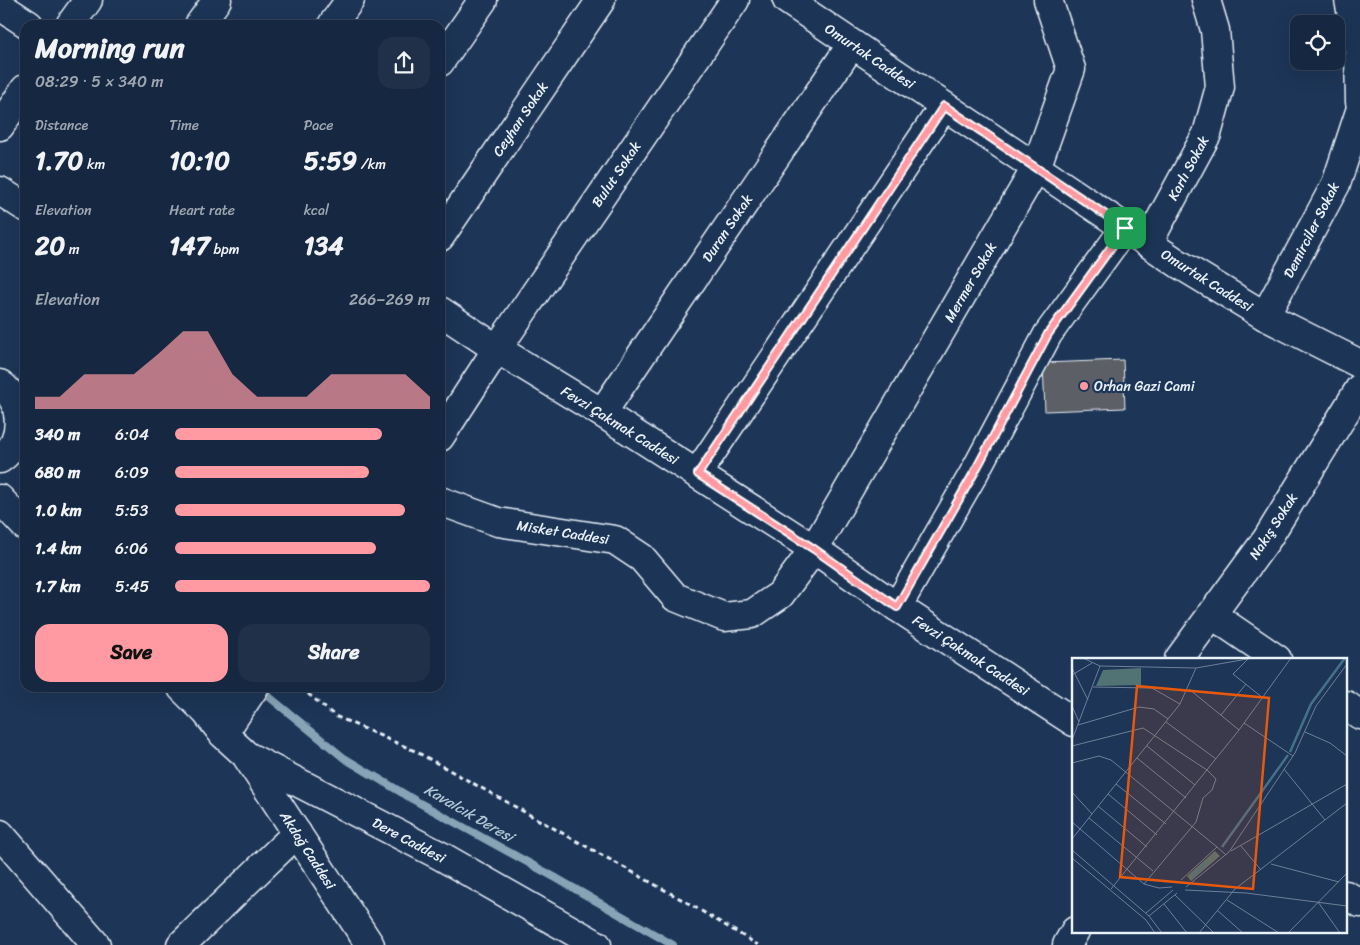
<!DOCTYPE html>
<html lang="en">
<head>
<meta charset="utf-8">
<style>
  :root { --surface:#162841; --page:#1f3048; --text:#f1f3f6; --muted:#9ea6b1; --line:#35445a; --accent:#ff9aa2 }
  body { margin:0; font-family:Sriracha,sans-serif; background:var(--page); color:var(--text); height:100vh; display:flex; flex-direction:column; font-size:19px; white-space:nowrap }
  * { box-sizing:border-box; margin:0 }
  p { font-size:16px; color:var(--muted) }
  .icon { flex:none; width:28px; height:28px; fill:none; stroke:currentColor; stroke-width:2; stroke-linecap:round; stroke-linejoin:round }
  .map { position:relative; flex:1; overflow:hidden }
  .sheet { position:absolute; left:20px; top:20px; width:425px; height:672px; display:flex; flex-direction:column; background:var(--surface); border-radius:15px; box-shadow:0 5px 20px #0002,0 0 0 1px var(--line) }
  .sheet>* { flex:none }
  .buttons { position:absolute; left:1290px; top:15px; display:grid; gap:10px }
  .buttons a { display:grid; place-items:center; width:55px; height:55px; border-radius:10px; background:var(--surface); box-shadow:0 5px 20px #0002,0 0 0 1px var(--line); font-size:25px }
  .pin { position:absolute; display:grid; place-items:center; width:42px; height:42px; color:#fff; margin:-21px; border-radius:10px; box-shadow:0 2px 8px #0006 }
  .round { display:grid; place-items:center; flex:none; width:52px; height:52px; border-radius:15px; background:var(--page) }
  .summary { display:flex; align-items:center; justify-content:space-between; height:85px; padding:0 15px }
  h1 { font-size:28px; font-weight:700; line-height:38px }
  .figures { display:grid; grid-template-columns:repeat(3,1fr); gap:8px; height:85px; padding:5px 15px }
  .figures div { display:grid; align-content:center }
  .figures b { font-size:25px; font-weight:700 }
  .figures small { font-size:14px; font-weight:400 }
  .figures p { font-size:14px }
  .chart { height:140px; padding:10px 15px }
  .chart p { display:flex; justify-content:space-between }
  .chart svg { width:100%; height:90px; margin-top:5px; fill:var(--accent); opacity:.7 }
  .cta { display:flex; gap:10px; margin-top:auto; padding:10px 15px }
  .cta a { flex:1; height:58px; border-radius:15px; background:var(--accent); color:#111; font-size:20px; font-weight:700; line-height:58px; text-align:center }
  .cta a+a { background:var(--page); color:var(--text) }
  ul { padding:0 15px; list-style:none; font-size:16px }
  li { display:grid; grid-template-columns:80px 60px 1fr; align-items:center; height:38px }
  li i { height:12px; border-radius:6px; background:var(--accent) }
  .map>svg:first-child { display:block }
</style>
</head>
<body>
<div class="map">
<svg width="1360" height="945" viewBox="0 0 1360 945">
  <rect width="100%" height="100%" fill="#1d3557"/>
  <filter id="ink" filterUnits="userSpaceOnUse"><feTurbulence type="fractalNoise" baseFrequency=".02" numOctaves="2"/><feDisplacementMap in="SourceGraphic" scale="10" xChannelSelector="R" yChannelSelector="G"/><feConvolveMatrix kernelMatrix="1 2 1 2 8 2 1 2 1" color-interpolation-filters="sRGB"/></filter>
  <g filter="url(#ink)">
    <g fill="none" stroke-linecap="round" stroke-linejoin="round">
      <!-- stream -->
      <path stroke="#86a4b6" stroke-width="8" d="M 262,691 L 344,758 L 416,801 L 556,878 L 673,945"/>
    </g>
    <!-- building -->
    <path fill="#5c5f66" stroke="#e8f1f8" d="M 1123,360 L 1125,408 L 1045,411 L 1043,363 Z"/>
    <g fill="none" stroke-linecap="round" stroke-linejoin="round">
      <!-- minor casing -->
      <g stroke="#e8f1f8" stroke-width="31">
        <path id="minor" d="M 1349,0 L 1359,53 L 1360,102
          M 70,25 L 88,0
          M 199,25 L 217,0
          M 332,25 L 350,0
          M 440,62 L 483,0
          M 0,126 L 25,89
          M 0,191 L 25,207
          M 440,237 L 601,0
          M 1148,243 L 1207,134 L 1220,87 L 1215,30 L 1206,0
          M 1265,316 L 1336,184 L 1360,111
          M 602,413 L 852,44
          M 440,437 L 497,349 L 735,0
          M 697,474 L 944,106
          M 440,501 L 498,522 L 615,540 L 642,558 L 675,597 L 724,617 L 752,614 L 780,595 L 814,549 L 1036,168 L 1071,69 L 1048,0
          M 897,607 L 974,473 L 1048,334 L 1125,228
          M 1211,614 L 1277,659
          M 1179,659 L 1267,539 L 1360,388
          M 1346,705 L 1360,715
          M 0,834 L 96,945
          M 181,945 L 297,833
          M 1067,945 L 1075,931"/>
      </g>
      <!-- tertiary casing -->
      <g stroke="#e8f1f8" stroke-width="31">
        <path id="tertiary" d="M 787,0 L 1179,264 L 1265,316 L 1360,364
          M 0,6 L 29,25
          M 440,311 L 497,349 L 602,413 L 814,549 L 897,607 L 1074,722
          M 0,384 C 24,401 26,442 0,459
          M 0,499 L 25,526
          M 182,688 L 206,712 L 223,734 L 247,756 L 441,856 L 597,945
          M 206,712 L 226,688
          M 223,734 L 254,688
          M 247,757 L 370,945
          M 1346,895 L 1360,903"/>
      </g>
      <!-- path -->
      <path stroke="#e8f1f8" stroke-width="3" stroke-dasharray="5 4" stroke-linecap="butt" d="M 301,688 L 335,716 L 415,751 L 688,903 L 758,945"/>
      <!-- minor -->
      <use href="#minor" stroke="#1d3557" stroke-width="28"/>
      <!-- tertiary -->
      <use href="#tertiary" stroke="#1d3557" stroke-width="28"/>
    </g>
  </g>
  <g fill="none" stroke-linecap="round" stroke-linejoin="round" filter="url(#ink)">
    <!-- route casing -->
    <g stroke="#fff" stroke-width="10">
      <path id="route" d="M 944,106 L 1125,228 L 1048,334 L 974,473 L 897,607 L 814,549 L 698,474 Z"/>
    </g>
    <!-- route -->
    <use href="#route" stroke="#ff9aa2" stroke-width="6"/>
  </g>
  <!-- markers -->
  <circle fill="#ff9aa2" stroke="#1d3557" stroke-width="2" cx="1084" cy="386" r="5"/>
  <g text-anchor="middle" stroke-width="4.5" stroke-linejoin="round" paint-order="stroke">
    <!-- street labels -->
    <g font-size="14" fill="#e8f1f8" stroke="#1d3557">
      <text transform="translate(870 56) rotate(34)" y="5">Omurtak Caddesi</text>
      <text transform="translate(520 119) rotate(-56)" y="5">Ceyhan Sokak</text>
      <text transform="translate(1188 168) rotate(-62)" y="5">Karlı Sokak</text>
      <text transform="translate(616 174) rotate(-56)" y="5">Bulut Sokak</text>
      <text transform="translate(727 228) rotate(-56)" y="5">Duran Sokak</text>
      <text transform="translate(1311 230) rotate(-63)" y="5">Demirciler Sokak</text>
      <text transform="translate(1207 280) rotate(32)" y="5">Omurtak Caddesi</text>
      <text transform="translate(970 282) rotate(-60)" y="5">Mermer Sokak</text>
      <text transform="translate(620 425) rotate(32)" y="5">Fevzi Çakmak Caddesi</text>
      <text transform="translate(1273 526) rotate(-57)" y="5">Nakış Sokak</text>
      <text transform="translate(563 532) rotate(9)" y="5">Misket Caddesi</text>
      <text transform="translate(971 655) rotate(33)" y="5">Fevzi Çakmak Caddesi</text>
      <text transform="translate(409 840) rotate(28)" y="5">Dere Caddesi</text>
      <text transform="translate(308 850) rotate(57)" y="5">Akdağ Caddesi</text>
    </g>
    <!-- poi labels -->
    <g font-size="14" fill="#e8f1f8" stroke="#1d3557" text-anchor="start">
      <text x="1094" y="391">Orhan Gazi Cami</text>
    </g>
    <!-- water labels -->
    <g font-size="15" font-style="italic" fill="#afc4d2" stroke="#1d3557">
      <text transform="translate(469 813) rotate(30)" y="5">Kavalcık Deresi</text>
    </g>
  </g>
  <!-- overview -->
  <g transform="translate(1072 658)">
    <rect width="275" height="275" fill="#1d3557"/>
    <path d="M 69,10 L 69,27 L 24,28 L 31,12 ZM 143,193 L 148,198 L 119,223 L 115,218 Z" fill="#527373"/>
    <path fill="none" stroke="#45708a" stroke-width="2.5" d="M 218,94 L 239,46 L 273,0M 150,189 L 216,97M 120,219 L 135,204"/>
    <path fill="none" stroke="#6e8097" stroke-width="1" d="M 11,0 L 28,8 L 124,10 L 181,0M 176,1 L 161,16 L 191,40M 0,10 L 16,42M 0,17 L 20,5M 21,29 L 80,30 L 108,46M 117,31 L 167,72M 0,48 L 7,64M 149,57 L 174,26M 94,64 L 144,101M 172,65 L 221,98M 6,67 L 67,49 L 82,51 L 96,61M 233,74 L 258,85 L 275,98M 0,82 L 28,8M 0,88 L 71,70 L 135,112 L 144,121 L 140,132 L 131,140 L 124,164 L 72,226M 75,88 L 123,127M 65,100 L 114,140M 0,105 L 27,98 L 39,102 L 145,189M 212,111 L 253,162M 44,126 L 94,166M 0,134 L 20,156M 36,136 L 85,177M 26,148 L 75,189M 17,160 L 81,213M 0,164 L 72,226 L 87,230 L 100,229M 0,181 L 108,46 L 124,10M 169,188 L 189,212M 0,192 L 77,258 L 90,275M 159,193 L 275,126M 0,200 L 74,262 L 83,275M 199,206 L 267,224M 109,222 L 145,189 L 154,197M 114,229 L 157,194 L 223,95 L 244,48 L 275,6M 39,231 L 167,72 L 219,0M 113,232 L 174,235 L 275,248M 103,237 L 142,275M 155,242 L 207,275M 246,244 L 268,275M 92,246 L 115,275M 146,253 L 171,275M 74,255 L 101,232M 77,258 L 105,235M 127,275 L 163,231 L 275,145M 216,275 L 275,215"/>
    <path fill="#e8590c" fill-opacity="0.15" stroke="#e8590c" stroke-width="2.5" d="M 65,28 L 197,40 L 181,231 L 48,219 Z"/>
    <rect width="275" height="275" fill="none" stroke="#e8f1f8" stroke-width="2.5"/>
  </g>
</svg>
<div class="buttons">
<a><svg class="icon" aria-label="locate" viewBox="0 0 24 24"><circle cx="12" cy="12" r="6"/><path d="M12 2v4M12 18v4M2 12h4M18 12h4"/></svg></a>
</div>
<div class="pin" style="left:1125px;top:228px;background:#1e9e55"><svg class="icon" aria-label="arrive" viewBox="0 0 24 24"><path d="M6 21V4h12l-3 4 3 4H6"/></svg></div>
<section class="sheet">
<div class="summary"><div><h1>Morning run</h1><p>08:29 · 5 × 340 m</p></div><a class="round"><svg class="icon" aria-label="share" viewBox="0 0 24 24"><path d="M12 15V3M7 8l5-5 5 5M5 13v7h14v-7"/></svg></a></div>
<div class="figures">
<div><p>Distance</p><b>1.70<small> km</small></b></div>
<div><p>Time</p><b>10:10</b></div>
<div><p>Pace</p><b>5:59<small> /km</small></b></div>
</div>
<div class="figures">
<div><p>Elevation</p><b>20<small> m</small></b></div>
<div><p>Heart rate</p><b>147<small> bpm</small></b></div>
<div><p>kcal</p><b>134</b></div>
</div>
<div class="chart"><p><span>Elevation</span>266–269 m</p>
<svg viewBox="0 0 160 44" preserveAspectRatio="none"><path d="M0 44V38L10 38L20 27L30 27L40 27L50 17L60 6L70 6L80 27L90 38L100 38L110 38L120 27L130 27L140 27L150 27L160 38V44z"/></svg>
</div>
<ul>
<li><b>340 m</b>6:04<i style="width:81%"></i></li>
<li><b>680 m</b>6:09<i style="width:76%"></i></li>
<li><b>1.0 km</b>5:53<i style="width:90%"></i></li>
<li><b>1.4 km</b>6:06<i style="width:79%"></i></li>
<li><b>1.7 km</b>5:45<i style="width:100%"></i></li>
</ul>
<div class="cta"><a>Save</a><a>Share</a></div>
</section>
</div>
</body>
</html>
